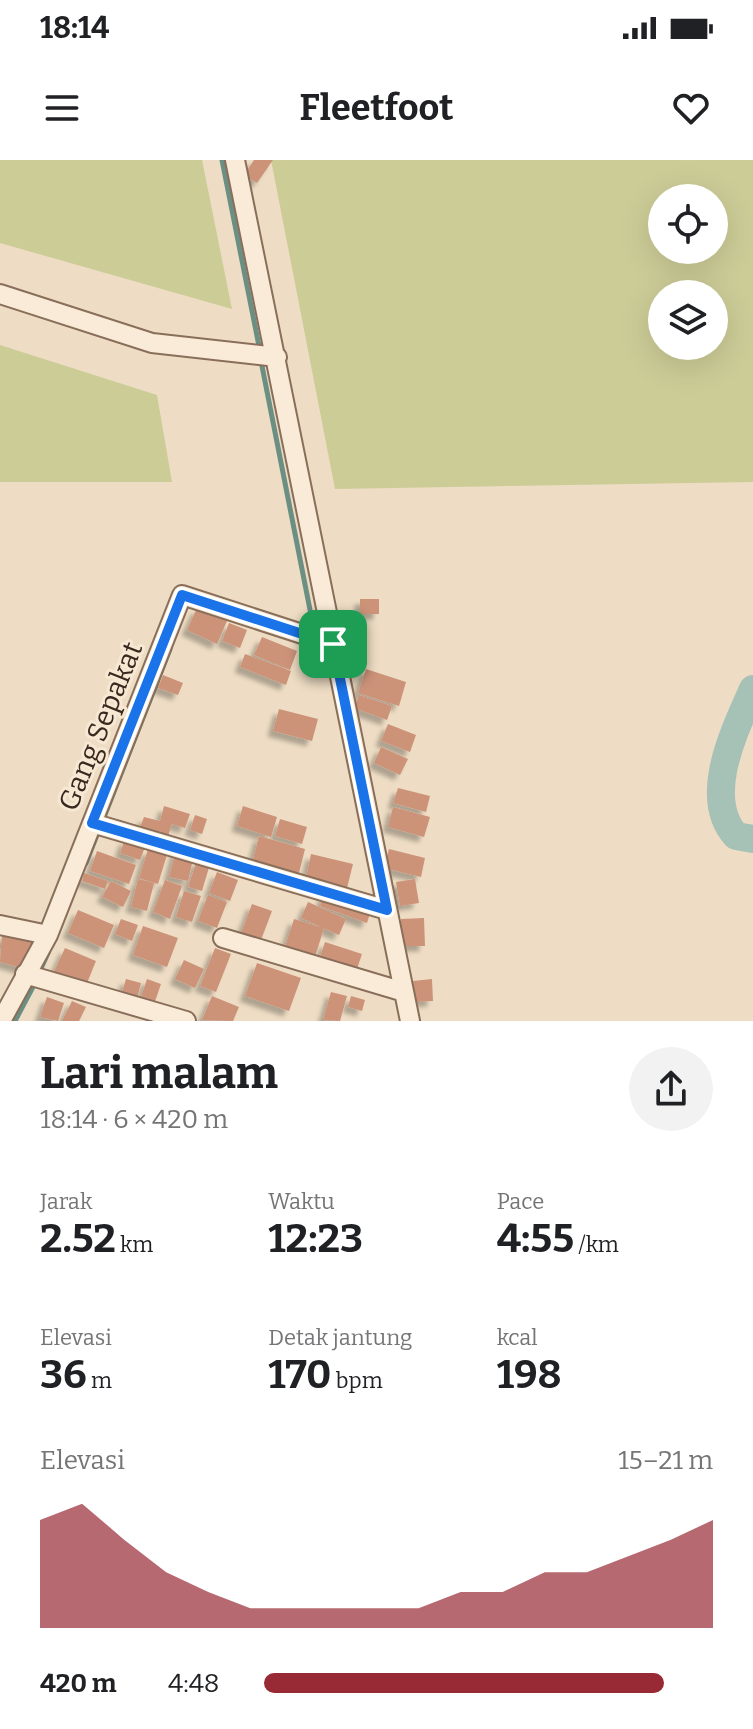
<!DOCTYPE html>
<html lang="id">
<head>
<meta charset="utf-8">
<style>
  :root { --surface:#fff; --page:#f2f2f2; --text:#202124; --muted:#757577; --accent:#982a36 }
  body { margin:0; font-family:Bitter,serif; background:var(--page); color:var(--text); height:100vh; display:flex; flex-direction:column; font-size:30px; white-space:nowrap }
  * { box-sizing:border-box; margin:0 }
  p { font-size:26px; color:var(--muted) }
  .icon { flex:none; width:44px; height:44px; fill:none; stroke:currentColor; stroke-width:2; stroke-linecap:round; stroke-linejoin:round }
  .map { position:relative; height:861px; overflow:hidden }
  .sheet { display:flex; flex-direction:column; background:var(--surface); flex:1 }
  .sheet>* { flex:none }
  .tools { position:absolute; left:648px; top:24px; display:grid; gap:16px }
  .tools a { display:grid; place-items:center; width:80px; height:80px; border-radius:50%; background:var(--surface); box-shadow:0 8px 32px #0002; font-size:40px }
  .pin { position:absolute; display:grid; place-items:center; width:68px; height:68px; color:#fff; margin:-34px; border-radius:16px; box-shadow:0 4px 12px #0006 }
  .round { display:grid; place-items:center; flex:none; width:84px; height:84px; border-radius:42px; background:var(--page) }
  .summary { display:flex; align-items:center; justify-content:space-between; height:136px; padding:0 40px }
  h1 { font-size:44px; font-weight:700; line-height:60px }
  .metrics { display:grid; grid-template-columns:repeat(3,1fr); gap:12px; height:136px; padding:8px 40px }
  .metrics div { display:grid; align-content:center }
  .metrics b { font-size:40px; font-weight:700 }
  .metrics small { font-size:22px; font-weight:400 }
  .metrics p { font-size:22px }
  .chart { height:224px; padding:16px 40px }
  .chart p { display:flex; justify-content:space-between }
  .chart svg { width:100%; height:144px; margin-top:8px; fill:var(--accent); opacity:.7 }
  ul { padding:0 40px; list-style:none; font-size:26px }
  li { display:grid; grid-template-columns:128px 96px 1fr; align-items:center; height:60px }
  li i { height:20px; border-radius:10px; background:var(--accent) }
  .status { display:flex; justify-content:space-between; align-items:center; height:56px; padding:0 40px; background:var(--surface); direction:ltr }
  .status svg { height:22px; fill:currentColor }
  header { display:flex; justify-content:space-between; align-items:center; height:104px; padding:0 40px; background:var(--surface); font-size:36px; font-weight:700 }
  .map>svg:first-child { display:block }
</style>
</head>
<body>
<div class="status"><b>18:14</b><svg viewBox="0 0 49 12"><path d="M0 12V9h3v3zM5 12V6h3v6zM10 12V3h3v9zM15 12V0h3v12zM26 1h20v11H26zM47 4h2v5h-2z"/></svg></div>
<header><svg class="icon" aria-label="menu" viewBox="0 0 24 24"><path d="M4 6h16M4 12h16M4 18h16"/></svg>Fleetfoot<svg class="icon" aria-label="heart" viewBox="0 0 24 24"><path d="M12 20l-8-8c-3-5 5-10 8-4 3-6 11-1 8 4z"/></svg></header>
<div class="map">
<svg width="753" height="861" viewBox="0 0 753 861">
  <defs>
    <filter id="shadow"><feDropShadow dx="-5.5" dy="5.5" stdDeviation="2" flood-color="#0004"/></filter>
  </defs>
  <rect width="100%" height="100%" fill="#eeddc4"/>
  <!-- green -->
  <path fill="#cccc97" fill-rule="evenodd" d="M 0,0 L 202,0 L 232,149 L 0,83 Z
    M 271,0 L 753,0 L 753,322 L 335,329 ZM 662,38 L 714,38 L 714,90 L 662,90 ZM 662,134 L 714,134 L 714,186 L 662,186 Z
    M 0,185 L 157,235 L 172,322 L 0,322 Z"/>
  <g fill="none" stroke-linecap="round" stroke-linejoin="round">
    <!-- stream -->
    <path stroke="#6c8f83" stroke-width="5" d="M 222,0 L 260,191
      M 261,201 L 314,470 L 310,469
      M 86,703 L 170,489
      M 39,813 L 48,793
      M 15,861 L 35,823"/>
    <!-- river -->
    <path stroke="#a6c1b6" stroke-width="28" d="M 753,529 C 735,570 701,637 736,676 L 753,679"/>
  </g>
  <!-- building -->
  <path fill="#cc9379" filter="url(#shadow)" d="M 254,0 L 273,0 L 257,23 L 244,15 Z
    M 360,439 L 379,439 L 379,454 L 360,454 Z
    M 197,448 L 227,461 L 217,484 L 187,470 Z
    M 229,463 L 247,470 L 240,488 L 222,481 Z
    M 262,477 L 297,491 L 290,510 L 254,495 Z
    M 245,494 L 291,511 L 286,525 L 240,507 Z
    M 366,509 L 406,522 L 399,546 L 358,533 Z
    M 163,515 L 183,523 L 178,535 L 158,528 Z
    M 359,535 L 392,546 L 387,560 L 354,548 Z
    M 279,549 L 318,559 L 312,581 L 273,571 Z
    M 388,564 L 416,575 L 410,592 L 381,581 Z
    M 381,587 L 408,599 L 400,615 L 374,603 Z
    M 398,628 L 430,636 L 426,652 L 393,643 Z
    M 164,646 L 190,654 L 185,668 L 172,664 L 167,679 L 139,670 L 144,657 L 160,661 Z
    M 243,646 L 277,657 L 271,677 L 237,666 Z
    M 393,647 L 430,657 L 424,677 L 388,667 Z
    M 195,655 L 207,659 L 202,674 L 190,670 Z
    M 280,659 L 307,667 L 302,684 L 275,676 Z
    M 259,676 L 305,689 L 299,713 L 253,700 Z
    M 125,679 L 145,687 L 140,700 L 120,693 Z
    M 148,689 L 167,695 L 158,724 L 139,718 Z
    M 389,689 L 425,698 L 421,717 L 384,708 Z
    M 176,690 L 194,695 L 188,721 L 169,717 Z
    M 97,691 L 136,705 L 129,724 L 90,711 Z
    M 311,694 L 353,704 L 347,728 L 306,718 Z
    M 197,700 L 210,704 L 202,731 L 188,727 Z
    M 217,712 L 238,720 L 230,741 L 209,733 Z
    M 84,713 L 108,721 L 105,729 L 82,721 Z
    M 138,719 L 154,723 L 147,751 L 131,747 Z
    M 415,719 L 419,743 L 400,746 L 396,722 Z
    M 165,720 L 182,726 L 170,759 L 153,752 Z
    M 111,721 L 131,731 L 123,747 L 102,737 Z
    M 184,731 L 201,736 L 192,762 L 176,757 Z
    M 324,734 L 372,747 L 367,763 L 320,746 Z
    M 208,735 L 227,742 L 217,768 L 198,761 Z
    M 308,742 L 346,759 L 339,775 L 301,758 Z
    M 252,744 L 272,751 L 261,780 L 241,773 Z
    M 78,750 L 114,765 L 104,788 L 68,773 Z
    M 424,758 L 425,786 L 401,786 L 401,759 Z
    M 121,759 L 138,765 L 132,781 L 115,774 Z
    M 294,759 L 324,768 L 315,797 L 285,787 Z
    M 143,766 L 178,778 L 167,807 L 133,795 Z
    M 2,774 L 35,783 L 28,810 L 0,802 Z
    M 325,782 L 362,794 L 355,815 L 318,803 Z
    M 65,788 L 96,801 L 85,828 L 53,814 Z
    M 215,788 L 231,794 L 216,832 L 200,826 Z
    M 184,800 L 204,809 L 195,828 L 175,819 Z
    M 257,803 L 301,818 L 289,851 L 245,836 Z
    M 126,819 L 141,823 L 136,843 L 120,839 Z
    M 147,819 L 161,824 L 152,850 L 138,846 Z
    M 432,819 L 433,841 L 415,842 L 413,821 Z
    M 331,832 L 347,836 L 340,861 L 323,860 Z
    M 212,836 L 239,847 L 233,861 L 202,860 Z
    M 351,836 L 365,840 L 362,851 L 348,847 Z
    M 47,837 L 64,843 L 58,861 L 40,857 Z
    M 72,841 L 86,847 L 79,861 L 62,861 Z"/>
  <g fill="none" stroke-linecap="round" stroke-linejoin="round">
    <!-- minor casing -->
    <g stroke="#896e5a" stroke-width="22">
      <path id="minor" d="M 235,0 L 410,861
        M 0,134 L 152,183 L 277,197
        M 92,663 L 387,750
        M 0,765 L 48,775
        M 223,778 L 404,832
        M 25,814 L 186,861
        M 1,861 L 48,775 L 182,435 L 333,484"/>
    </g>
    <!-- minor -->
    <use href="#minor" stroke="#f9ebd7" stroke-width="18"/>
  </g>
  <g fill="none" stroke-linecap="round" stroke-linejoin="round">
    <!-- route casing -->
    <g stroke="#fff" stroke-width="16">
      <path id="route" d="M 182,435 L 333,484 L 387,750 L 92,663 Z"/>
    </g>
    <!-- route -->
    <use href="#route" stroke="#1a73e8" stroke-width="10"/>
  </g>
  <g text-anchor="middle" stroke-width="6" stroke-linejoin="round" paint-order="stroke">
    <!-- street labels -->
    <g font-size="28" fill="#39281e" stroke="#f6e8d3">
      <text transform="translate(100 566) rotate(-68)" y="10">Gang Sepakat</text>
    </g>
  </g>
</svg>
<div class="tools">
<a><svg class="icon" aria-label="locate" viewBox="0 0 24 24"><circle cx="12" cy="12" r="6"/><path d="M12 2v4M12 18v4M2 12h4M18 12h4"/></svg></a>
<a><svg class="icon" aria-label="layers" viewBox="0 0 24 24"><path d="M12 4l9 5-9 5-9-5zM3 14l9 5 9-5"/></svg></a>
</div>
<div class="pin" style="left:333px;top:484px;background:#1e9e55"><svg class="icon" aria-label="arrive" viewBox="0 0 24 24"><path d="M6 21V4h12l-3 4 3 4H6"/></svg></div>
</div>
<section class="sheet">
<div class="summary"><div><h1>Lari malam</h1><p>18:14 · 6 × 420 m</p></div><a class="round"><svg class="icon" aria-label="share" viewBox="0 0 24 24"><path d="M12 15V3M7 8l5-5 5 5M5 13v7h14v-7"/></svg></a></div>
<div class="metrics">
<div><p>Jarak</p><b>2.52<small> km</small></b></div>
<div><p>Waktu</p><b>12:23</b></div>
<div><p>Pace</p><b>4:55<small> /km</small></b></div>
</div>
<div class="metrics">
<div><p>Elevasi</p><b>36<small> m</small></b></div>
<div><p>Detak jantung</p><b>170<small> bpm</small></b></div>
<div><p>kcal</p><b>198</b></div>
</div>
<div class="chart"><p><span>Elevasi</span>15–21 m</p>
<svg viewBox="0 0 160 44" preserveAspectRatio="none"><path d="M0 44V11L10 6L20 17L30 27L40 33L50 38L60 38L70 38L80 38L90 38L100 33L110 33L120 27L130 27L140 22L150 17L160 11V44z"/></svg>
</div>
<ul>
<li><b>420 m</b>4:48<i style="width:89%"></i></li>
</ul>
</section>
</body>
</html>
